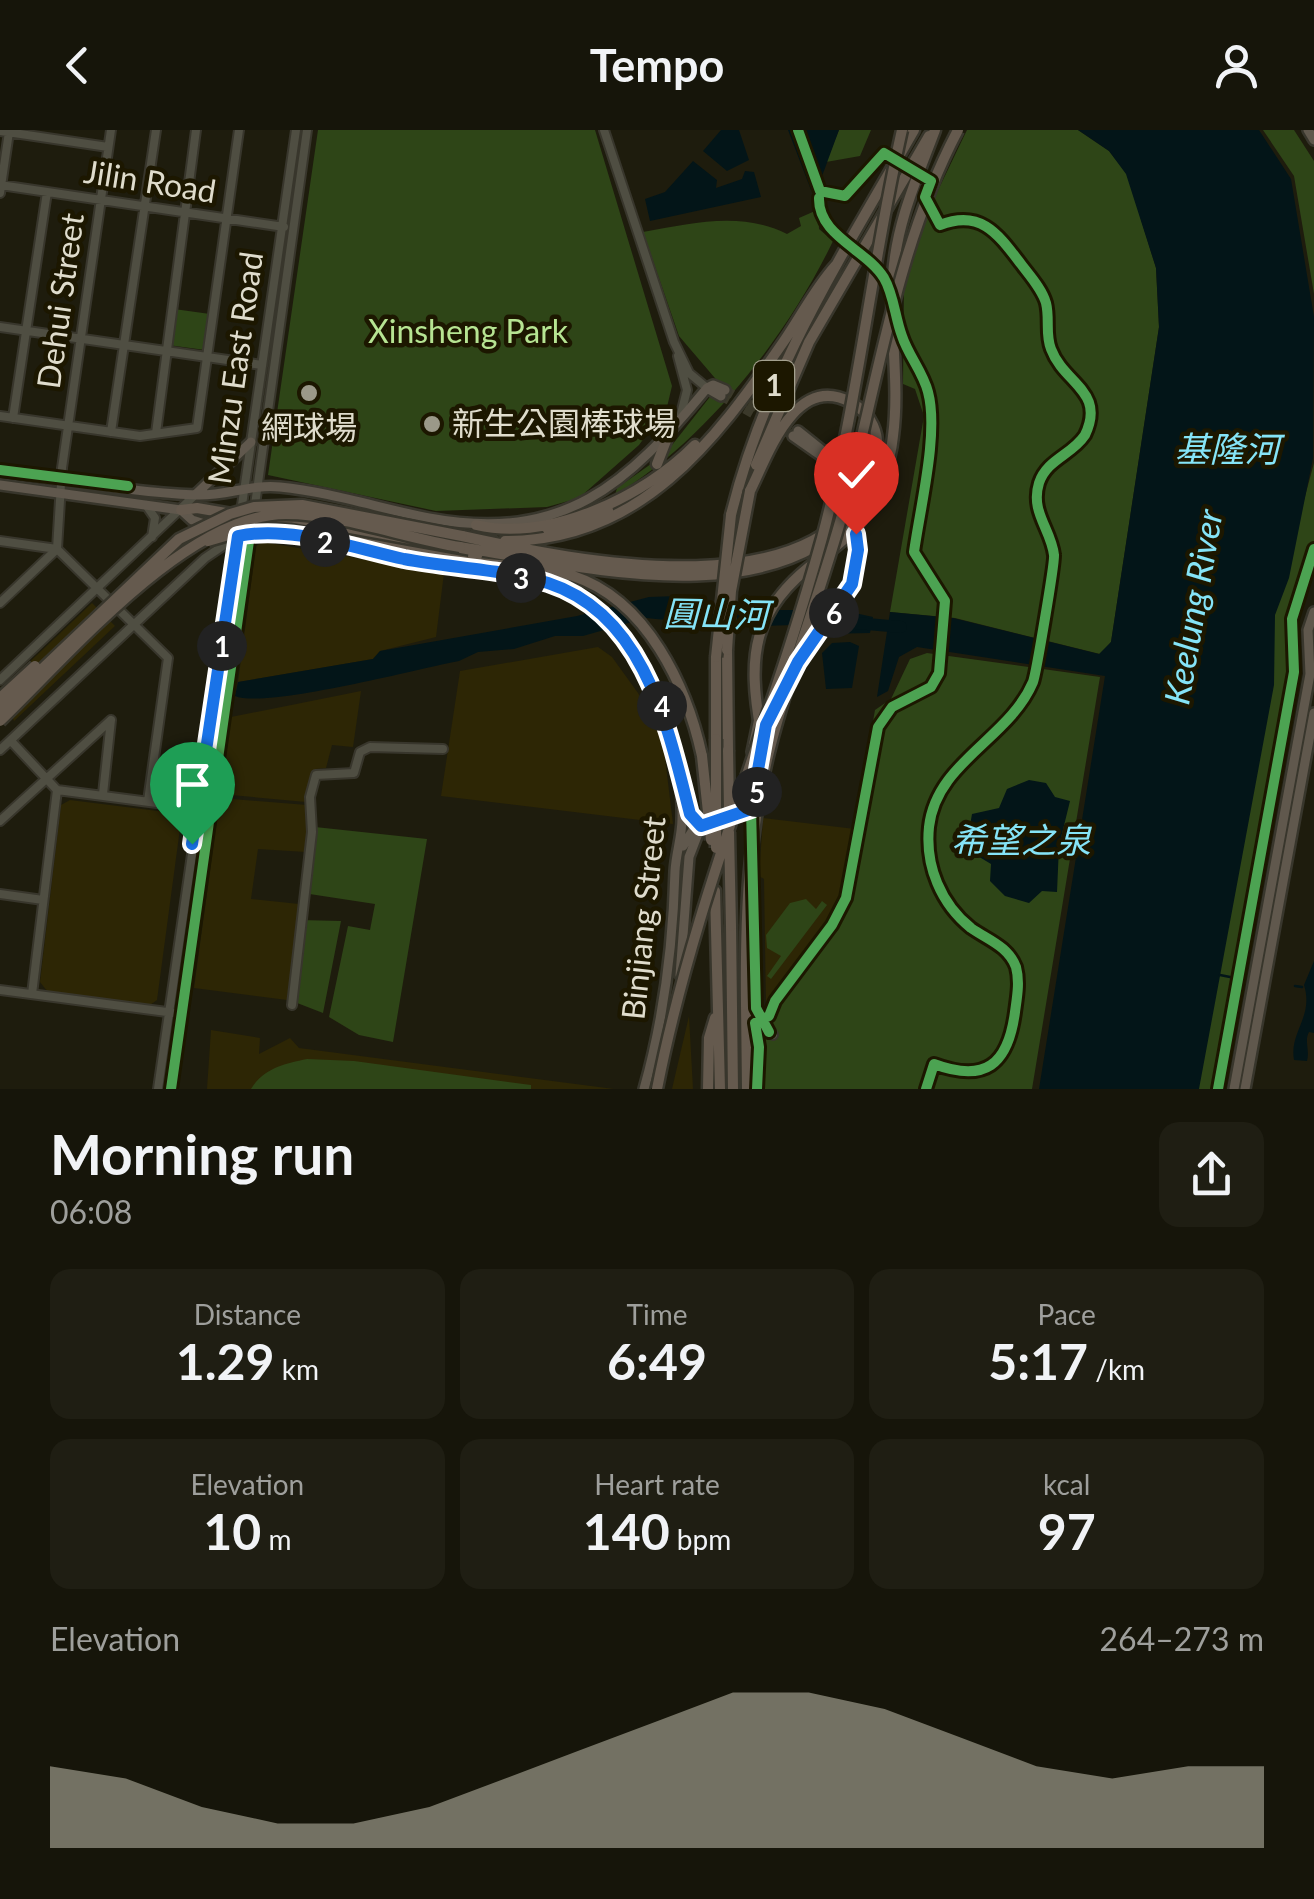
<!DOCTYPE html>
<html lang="en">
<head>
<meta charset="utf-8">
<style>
  :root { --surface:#16150a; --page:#1f1e13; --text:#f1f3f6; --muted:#9e9f9c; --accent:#9b9989 }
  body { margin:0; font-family:Lato,"Noto Sans TC",sans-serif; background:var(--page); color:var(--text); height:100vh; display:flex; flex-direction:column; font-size:38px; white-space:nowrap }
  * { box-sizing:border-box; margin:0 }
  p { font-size:32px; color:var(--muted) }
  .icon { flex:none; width:55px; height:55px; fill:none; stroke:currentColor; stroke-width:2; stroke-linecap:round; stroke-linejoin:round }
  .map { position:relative; height:959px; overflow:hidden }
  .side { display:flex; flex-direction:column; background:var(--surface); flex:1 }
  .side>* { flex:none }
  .pin { position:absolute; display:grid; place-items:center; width:85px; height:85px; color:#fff; margin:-102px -42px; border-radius:50% 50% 50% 0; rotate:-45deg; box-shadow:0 0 10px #0007 }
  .pin .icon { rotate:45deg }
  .km { position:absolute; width:50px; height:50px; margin:-25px; border-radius:50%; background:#222; color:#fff; font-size:28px; line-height:50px; text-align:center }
  .round { display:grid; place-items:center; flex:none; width:105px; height:105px; border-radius:20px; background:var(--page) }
  .overview { display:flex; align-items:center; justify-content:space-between; height:170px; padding:0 50px }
  h1 { font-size:55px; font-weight:700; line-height:75px }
  .metrics { display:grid; grid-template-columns:repeat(3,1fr); gap:15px; height:170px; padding:10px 50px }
  .metrics div { display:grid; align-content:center; border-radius:20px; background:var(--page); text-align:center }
  .metrics b { font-size:50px; font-weight:700 }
  .metrics small { font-size:28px; font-weight:400 }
  .metrics p { font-size:28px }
  .chart { height:280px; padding:20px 50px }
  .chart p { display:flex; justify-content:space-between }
  .chart svg { width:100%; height:180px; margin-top:10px; fill:var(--accent); opacity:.7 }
  header { display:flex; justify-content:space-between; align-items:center; height:130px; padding:0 50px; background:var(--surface); font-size:45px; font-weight:700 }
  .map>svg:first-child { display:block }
</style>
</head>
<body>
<header><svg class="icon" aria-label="back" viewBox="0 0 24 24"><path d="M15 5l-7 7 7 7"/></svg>Tempo<svg class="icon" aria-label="person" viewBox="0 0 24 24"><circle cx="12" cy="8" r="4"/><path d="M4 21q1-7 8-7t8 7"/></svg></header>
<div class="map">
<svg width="1314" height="959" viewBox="0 0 1314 959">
  <rect width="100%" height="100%" fill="#1e1c0d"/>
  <!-- built -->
  <path fill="#2d2605" d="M 263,412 L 444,443 L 436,507 L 380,521 L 373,529 L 238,552 L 256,416 Z
    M 92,473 L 115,496 L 14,591 L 0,560 Z
    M 598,517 L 612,527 L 638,563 L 663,611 L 673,694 L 441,666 L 460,541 Z
    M 361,561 L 353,617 L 332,615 L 326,638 L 315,639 L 306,672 L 220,664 L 231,587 Z
    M 220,668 L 307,675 L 306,722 L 258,719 L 251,769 L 299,774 L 287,870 L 194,858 Z
    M 70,670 L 174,683 L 181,691 L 157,870 L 150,875 L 47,861 L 40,852 L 61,675 Z
    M 763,688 L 855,699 L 836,780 L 766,877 L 764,749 L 759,746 Z
    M 689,886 L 693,959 L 672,959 Z
    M 211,900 L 260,908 L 259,924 L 290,908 L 299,918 L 614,959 L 207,959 Z"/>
  <!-- green -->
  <path fill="#2e4517" d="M 318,0 L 595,0 L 672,256 L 667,277 L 639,315 L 579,368 L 547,377 L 436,381 L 268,345 Z
    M 839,0 L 871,0 L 860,26 L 826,32 Z
    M 967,0 L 1078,0 L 1109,21 L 1127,44 L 1156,138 L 1159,197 L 1111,512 L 1100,524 L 955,488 L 890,482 L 924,286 L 915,259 L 903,254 L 904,152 L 916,106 Z
    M 1263,0 L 1294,0 L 1314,31 L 1314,164 L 1294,46 Z
    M 818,73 L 819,99 L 833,111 C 788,205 705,312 615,365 L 617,358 L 665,324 L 720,254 L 679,206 L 643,102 C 694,93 740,81 787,104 L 801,96 L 799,88 L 815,81 Z
    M 174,179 L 210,184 L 205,220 L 168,215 Z
    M 1314,333 L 1314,439 L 1294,497 L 1298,528 L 1220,959 L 1194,959 L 1268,504 Z
    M 927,523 L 1100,547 L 1032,959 L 761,959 L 765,878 L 829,791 L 844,758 L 875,580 L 891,569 L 910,529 Z
    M 315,697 L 427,709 L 393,912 L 359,905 L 329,887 L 348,796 L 370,800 L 375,774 L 303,763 Z
    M 806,769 L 816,779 L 822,771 L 827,775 L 771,849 L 767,846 L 781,826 L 767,818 L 766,805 L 790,773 Z
    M 299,790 L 341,791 L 323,883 L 292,871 Z
    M 307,929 L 354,931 L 531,955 L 531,959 L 251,959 C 264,938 284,934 307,929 Z"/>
  <!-- water -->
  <path fill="#031518" d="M 721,0 L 739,0 L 749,30 L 727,41 L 703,21 Z
    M 788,0 L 839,0 L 818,57 L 811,60 Z
    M 1078,0 L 1259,0 L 1291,49 L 1314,187 L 1313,328 L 1289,448 L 1275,485 L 1274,555 L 1199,959 L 1039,959 L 1105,546 L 917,517 L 899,527 L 888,561 L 877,567 L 890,482 L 953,488 L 1099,524 L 1111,512 L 1159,197 L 1156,138 L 1126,44 L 1109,21 Z
    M 693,31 L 717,50 L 716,58 L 742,49 L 745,41 L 754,42 L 761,67 L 650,91 L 645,69 L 665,62 Z
    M 678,466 L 761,480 L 841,480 L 873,487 L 870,503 L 823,504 L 793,495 L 737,497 L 646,488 L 583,506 L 555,506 L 514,519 L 478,522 L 459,531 C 417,539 265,579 235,566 L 238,552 L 373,529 L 380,521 L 577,486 L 649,467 Z
    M 850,512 L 859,516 L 852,558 L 826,559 L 822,523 L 832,513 Z
    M 1029,650 L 1046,653 L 1055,667 L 1070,671 L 1059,716 L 1057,762 L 1042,761 L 1029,773 L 1005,766 L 990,751 L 991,734 L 966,719 L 972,684 L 999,678 L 1007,659 Z
    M 1314,831 L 1314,903 L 1309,902 C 1304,911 1310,920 1307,931 L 1294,930 C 1289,902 1314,887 1304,855 Z"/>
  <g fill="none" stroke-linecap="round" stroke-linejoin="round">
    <!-- stream -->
    <path stroke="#031518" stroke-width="2.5" d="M 1220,845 L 1230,847
      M 1295,856 L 1302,857"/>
    <!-- river -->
    <path stroke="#031518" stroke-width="12" d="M 856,493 L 901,497"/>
    <!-- major-tunnel -->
    <path stroke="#3b392a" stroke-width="9" stroke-dasharray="9 4.5" stroke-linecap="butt" d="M 725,260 L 798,301
      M 721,266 L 793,306"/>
    <!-- minor casing -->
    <g stroke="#38362c" stroke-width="12">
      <path id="minor" d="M 604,0 L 674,212 L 689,243 L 707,258
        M 0,1 L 108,17
        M 0,55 L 284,97
        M 0,63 L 9,2
        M 0,197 L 262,235
        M 678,226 L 687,260 L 680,288
        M 0,286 L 140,306 L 197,298 L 239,0
        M 13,288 L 47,62
        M 111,302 L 156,0
        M 156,303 L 196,0
        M 146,375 L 155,388 L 152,407
        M 241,382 L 296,0
        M 254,382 L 307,0
        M 0,411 L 57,419
        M 57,419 L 168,528 L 148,671
        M 0,473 L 57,419 L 62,338 L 111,0
        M 0,550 L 195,365
        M 11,611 L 57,660 L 211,680
        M 0,620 L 205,428 L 236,407
        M 103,664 L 111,590
        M 0,691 L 111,590
        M 754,745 L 756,878 L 773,905
        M 0,764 L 43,770
        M 0,860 L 182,884
        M 32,864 L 57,660
        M 292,875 L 312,702 L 310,667 L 316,645 L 354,643 L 360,622 L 370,617 L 443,619
        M 158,959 L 239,400
        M 171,959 L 251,400"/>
    </g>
    <!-- major casing -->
    <g stroke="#38362c" stroke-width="14">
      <path id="major" d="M 1308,0 L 1314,10
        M 707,258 L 713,255 L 725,260
        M 707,258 L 721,266
        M 798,301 L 833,329 L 848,365
        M 793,306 L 823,327
        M 0,340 C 64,349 132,363 197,365 C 226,366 251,354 280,357 C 330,362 379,378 429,388 C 564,413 627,355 707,258
        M 0,355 L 181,380 L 192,390 L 211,396
        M 195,365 L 251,312
        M 241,403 L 312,409 L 438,434
        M 463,439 C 497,445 535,445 566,462 C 644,505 684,602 682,689 C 682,706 676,723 675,741 C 673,815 664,888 644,959
        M 779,559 L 852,454 L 856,404
        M 752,622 L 759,588
        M 749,647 L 751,679
        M 757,657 L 762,608
        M 685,665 L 693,690 L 700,695
        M 683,716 L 695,697 L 751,679
        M 680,845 L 689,727 L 701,696
        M 1234,959 L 1310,544 L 1308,500 L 1314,482
        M 1245,959 L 1314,583"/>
    </g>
    <!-- highway casing -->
    <g stroke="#38362c" stroke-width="15">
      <path id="highway" d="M 657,334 L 671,298
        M 756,335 L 809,212 L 929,6
        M 181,380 L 197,378 L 477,426
        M 731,385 C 765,245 843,124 914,0
        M 476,395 C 549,412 644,367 695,315
        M 548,400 L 608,380
        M 462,406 C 571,430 839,488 876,329 C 881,305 872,283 850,272 C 795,243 768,325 750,361
        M 505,411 C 640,411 714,313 784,211 C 802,185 815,158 836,135
        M 460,417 C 581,436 767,486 859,381 C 879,358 890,337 893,306 C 900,253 889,199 893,146 C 896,94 917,48 935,0
        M 467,432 C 501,436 541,436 573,446 C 647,470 687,557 702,626
        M 433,433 L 469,437
        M 727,520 L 728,620
        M 716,527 L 716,609
        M 761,602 C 747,526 752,479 817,431 C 838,415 859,400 869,375
        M 715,761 L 720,959
        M 731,796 L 733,959
        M 746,875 L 747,959
        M 708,959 L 709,908 L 715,888"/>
    </g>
    <!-- minor -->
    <use href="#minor" stroke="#4f4e42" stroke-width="8"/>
    <!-- major -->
    <use href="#major" stroke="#60584d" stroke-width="9"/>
    <!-- highway -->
    <use href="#highway" stroke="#655a4e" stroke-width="10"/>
    <!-- highway-bridge casing -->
    <g stroke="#38362c" stroke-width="15" stroke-linecap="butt">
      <path id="highway-bridge" d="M 208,411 L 253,398 L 290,400 L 467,432
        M 727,520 L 731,461 L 750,361
        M 716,527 L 731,385
        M 0,568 L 35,536
        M 0,579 L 179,409 L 230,384 L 254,377 L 302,375 L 462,406
        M 0,591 C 70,524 187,384 286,384 C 340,384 405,408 460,417
        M 728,620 L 729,680
        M 702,626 L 711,710
        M 729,702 L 731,796
        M 716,718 L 716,609
        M 746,875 C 745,788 748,703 770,618 C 792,532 826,449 848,363 C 880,240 898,114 958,0
        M 657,959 C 694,770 771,594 822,408 C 858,274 871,136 902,0"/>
    </g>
    <!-- highway-bridge -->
    <use href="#highway-bridge" stroke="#655a4e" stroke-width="10"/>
    <!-- cycleway casing -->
    <g stroke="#1c1700" stroke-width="16">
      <path id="cycleway" d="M 798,0 L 820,61 L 845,66 L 884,23 L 931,51 L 925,67 L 940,95 C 981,79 998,104 1021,134 C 1030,146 1042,159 1046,173 C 1050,189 1045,204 1051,219 C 1064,254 1106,261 1085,305 C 1072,325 1047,329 1039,353 C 1030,382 1051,399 1054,425 C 1055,432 1036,544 1033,552 C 1009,609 936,632 929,697 C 925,736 941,774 971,798 C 988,810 1008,816 1016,837 C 1020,852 1017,867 1015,882 C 1008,935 985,953 934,934 L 926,959
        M 0,340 L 128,356
        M 751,679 L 756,878 L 769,902
        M 171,959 L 250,404
        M 757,959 L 759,917 L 755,893 L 769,886 L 775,871 L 832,795 L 846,768 L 878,597 L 892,577 L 931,557 L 939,543 L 945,471 L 914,422 C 920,378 939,303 928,262 C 923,242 908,225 902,206 C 895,188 894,165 884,148 C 866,119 818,106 819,68
        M 1218,959 L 1294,542 L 1292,489 L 1314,419"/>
    </g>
    <!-- cycleway -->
    <use href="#cycleway" stroke="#4ca352" stroke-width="10"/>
  </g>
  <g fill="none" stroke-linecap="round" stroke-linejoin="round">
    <!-- route casing -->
    <g stroke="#fff" stroke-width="20">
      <path id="route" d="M 192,714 L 238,406 C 290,395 353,418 404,429 C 451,438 502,439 548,453 C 646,485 668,599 690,684 L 701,696 L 751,679 L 766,595 L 798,532 L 852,454 L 858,420 L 856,404"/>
    </g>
    <!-- route -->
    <use href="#route" stroke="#1a73e8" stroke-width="12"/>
  </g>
  <!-- markers -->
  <g fill="#9b9989" stroke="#1c1700" stroke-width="4">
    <circle cx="309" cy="263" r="10"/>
    <circle cx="432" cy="294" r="10"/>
  </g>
  <g text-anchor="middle" stroke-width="9" stroke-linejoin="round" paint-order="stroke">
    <!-- shield labels -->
    <rect fill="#1c1700" stroke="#a4a18f" stroke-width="2.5" x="754" y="231" width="40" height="50" rx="8"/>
    <g font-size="30" font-weight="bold" fill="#dfdccc">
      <text x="774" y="266">1</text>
    </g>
    <!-- street labels -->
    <g font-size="32" fill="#dfdccc" stroke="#1c1700">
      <text transform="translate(150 52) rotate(9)" y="11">Jilin Road</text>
      <text transform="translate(61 171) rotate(-82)" y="11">Dehui Street</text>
      <text transform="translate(236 238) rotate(-82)" y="11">Minzu East Road</text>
      <text transform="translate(644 788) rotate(-84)" y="11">Binjiang Street</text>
    </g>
    <!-- park labels -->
    <g font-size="32" fill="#b6e492" stroke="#1c1700">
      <text x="468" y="213">Xinsheng Park</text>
    </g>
    <!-- poi labels -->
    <g font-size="32" fill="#dfdccc" stroke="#1c1700" text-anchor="start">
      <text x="452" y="305">新生公園棒球場</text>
      <text x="309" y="309" text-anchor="middle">網球場</text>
    </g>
    <!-- water labels -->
    <g font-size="35" font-style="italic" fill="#85e4f7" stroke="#1c1700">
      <text x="1227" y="332">基隆河</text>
      <text transform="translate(1194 477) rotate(-80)" y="12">Keelung River</text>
      <text transform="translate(716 485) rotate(1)" y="12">圓山河</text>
      <text x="1021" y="723">希望之泉</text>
    </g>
  </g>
</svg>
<div class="pin" style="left:192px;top:714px;background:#1e9e55"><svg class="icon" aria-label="arrive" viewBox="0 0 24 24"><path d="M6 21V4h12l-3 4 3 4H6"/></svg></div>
<div class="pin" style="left:856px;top:404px;background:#d93025"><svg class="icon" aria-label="check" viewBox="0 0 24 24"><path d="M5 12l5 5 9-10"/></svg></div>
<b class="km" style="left:222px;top:516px">1</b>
<b class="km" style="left:325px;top:412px">2</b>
<b class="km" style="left:521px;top:448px">3</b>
<b class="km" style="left:662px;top:576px">4</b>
<b class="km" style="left:757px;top:662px">5</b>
<b class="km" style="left:834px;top:483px">6</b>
</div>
<section class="side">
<div class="overview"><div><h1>Morning run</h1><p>06:08</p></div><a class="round"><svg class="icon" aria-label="share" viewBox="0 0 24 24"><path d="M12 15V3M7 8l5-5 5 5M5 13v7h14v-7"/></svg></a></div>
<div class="metrics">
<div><p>Distance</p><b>1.29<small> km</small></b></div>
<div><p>Time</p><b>6:49</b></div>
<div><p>Pace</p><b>5:17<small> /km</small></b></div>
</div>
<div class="metrics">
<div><p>Elevation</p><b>10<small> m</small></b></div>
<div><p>Heart rate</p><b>140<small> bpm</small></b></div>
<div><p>kcal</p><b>97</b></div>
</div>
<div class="chart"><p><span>Elevation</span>264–273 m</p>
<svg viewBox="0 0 160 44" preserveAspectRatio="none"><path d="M0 44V24L10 27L20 34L30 38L40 38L50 34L60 27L70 20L80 13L90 6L100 6L110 10L120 17L130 24L140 27L150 24L160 24V44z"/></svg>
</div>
</section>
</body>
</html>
